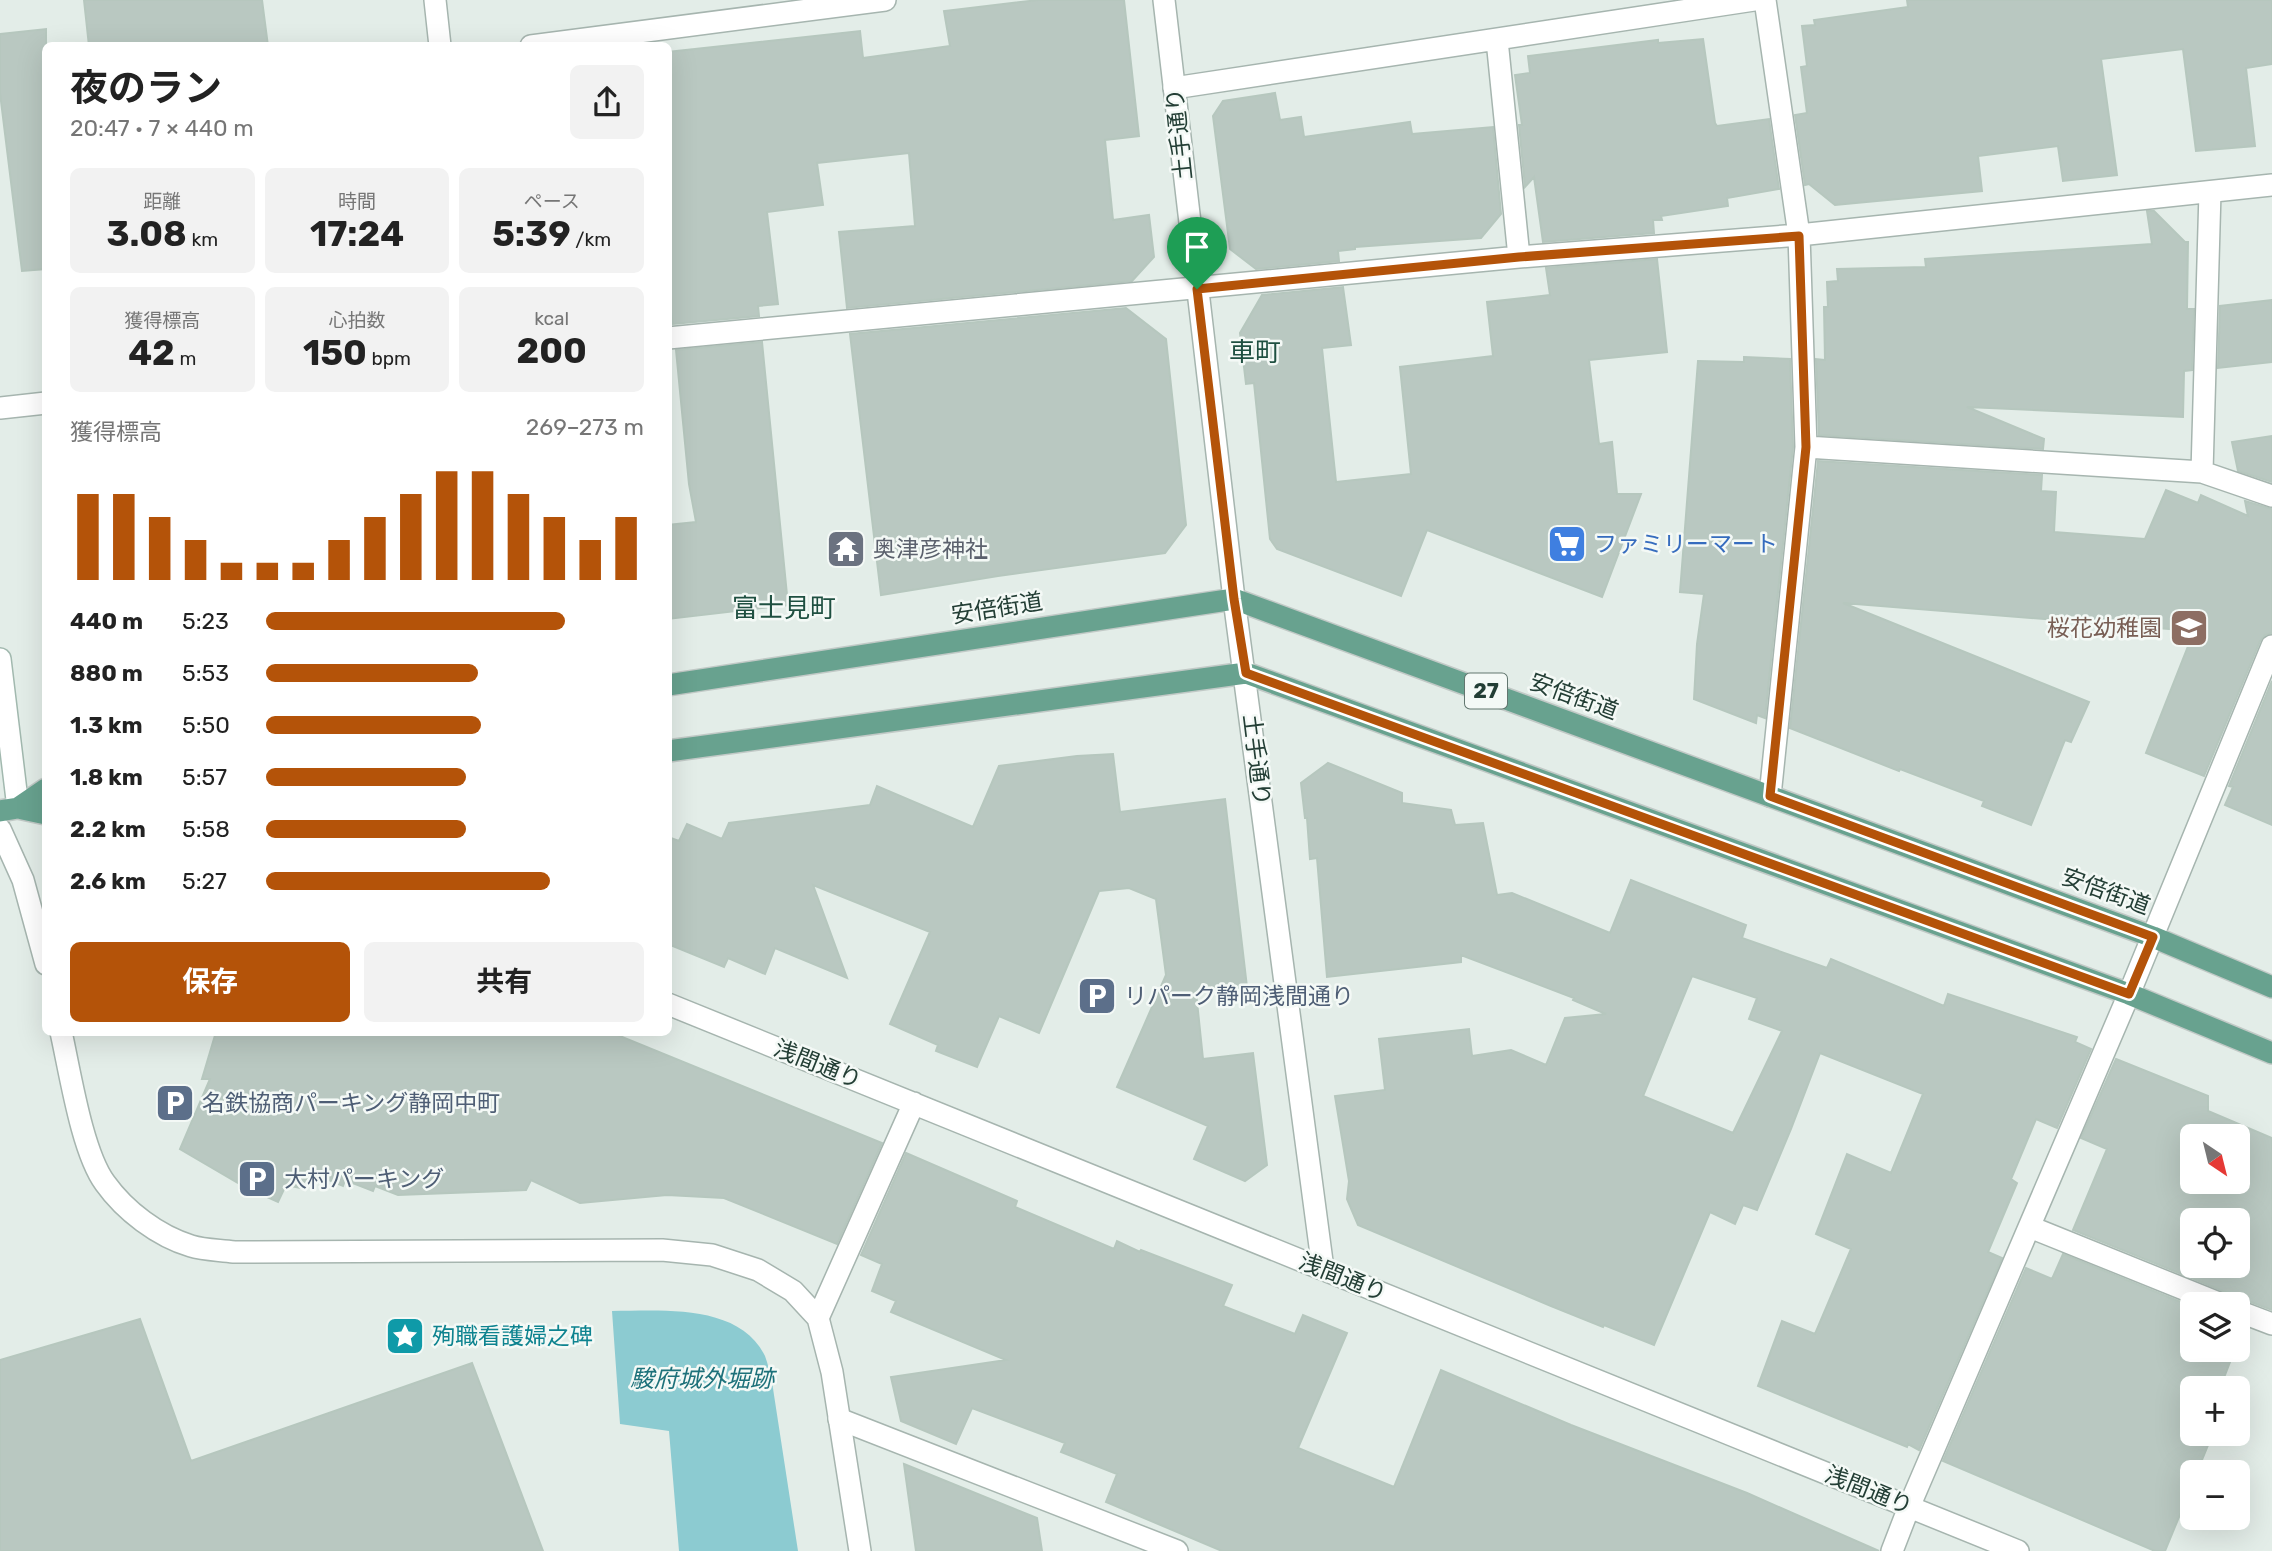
<!DOCTYPE html>
<html lang="ja">
<head>
<meta charset="utf-8">
<style>
  :root { --surface:#fff; --page:#f2f2f2; --text:#222; --muted:#767676; --accent:#b45309 }
  body { margin:0; font-family:Rubik,"Noto Sans JP",sans-serif; background:var(--page); color:var(--text); height:100vh; display:flex; flex-direction:column; font-size:26px; white-space:nowrap }
  * { box-sizing:border-box; margin:0 }
  p { font-size:23px; color:var(--muted) }
  .icon { flex:none; width:38px; height:38px; fill:none; stroke:currentColor; stroke-width:2; stroke-linecap:round; stroke-linejoin:round }
  .map { position:relative; flex:1; overflow:hidden }
  .panel { position:absolute; left:42px; top:42px; width:630px; height:994px; display:flex; flex-direction:column; background:var(--surface); border-radius:10px; box-shadow:0 7px 28px #0002 }
  .panel>* { flex:none }
  .needle { width:46px; rotate:145deg }
  .tools { position:absolute; left:2180px; top:1124px; display:grid; gap:14px }
  .tools a { display:grid; place-items:center; width:70px; height:70px; border-radius:10px; background:var(--surface); box-shadow:0 7px 28px #0002; font-size:35px }
  .pin { position:absolute; display:grid; place-items:center; width:60px; height:60px; color:#fff; margin:-72px -30px; border-radius:50% 50% 50% 0; rotate:-45deg; box-shadow:0 0 7px #0007 }
  .pin .icon { rotate:45deg }
  .round { display:grid; place-items:center; flex:none; width:74px; height:74px; border-radius:10px; background:var(--page) }
  .headline { display:flex; align-items:center; justify-content:space-between; height:119px; padding:0 28px }
  h1 { font-size:38px; font-weight:700; line-height:52px }
  .metrics { display:grid; grid-template-columns:repeat(3,1fr); gap:10px; height:119px; padding:7px 28px }
  .metrics div { display:grid; align-content:center; border-radius:10px; background:var(--page); text-align:center }
  .metrics b { font-size:35px; font-weight:700 }
  .metrics small { font-size:19px; font-weight:400 }
  .metrics p { font-size:19px }
  .chart { height:196px; padding:14px 28px }
  .chart p { display:flex; justify-content:space-between }
  .chart svg { width:100%; height:126px; margin-top:7px; stroke:var(--accent); stroke-width:6 }
  .button { display:flex; gap:14px; margin-top:auto; padding:14px 28px }
  .button a { flex:1; height:80px; border-radius:10px; background:var(--accent); color:#fff; font-size:28px; font-weight:700; line-height:80px; text-align:center }
  .button a+a { background:var(--page); color:var(--text) }
  ul { padding:0 28px; list-style:none; font-size:23px }
  li { display:grid; grid-template-columns:112px 84px 1fr; align-items:center; height:52px }
  li i { height:18px; border-radius:9px; background:var(--accent) }
  .map>svg:first-child { display:block }
</style>
</head>
<body>
<div class="map">
<svg width="2272" height="1551" viewBox="0 0 2272 1551">
  <rect width="100%" height="100%" fill="#e3ede8"/>
  <!-- water -->
  <path fill="#8ccbd1" d="M 612,1311 C 661,1311 739,1303 765,1356 C 768,1364 770,1374 772,1382 L 798,1551 L 679,1551 L 669,1431 L 620,1424 Z"/>
  <!-- building -->
  <path fill="#b9c8c1" stroke="#b6c7be" stroke-width="2" fill-rule="evenodd" d="M 84,0 L 262,0 L 268,46 L 89,46 Z
    M 1038,0 L 1124,0 L 1139,136 L 1105,140 L 1113,220 L 1149,215 L 1154,257 L 1132,281 L 847,308 L 839,232 L 915,226 L 909,153 L 817,163 L 823,205 L 767,212 L 778,304 L 758,306 L 759,316 L 673,324 L 671,312 L 668,312 L 668,52 L 860,31 L 863,58 L 950,46 L 944,11 Z
    M 1907,0 L 2272,0 L 2272,64 L 2246,68 L 2255,146 L 2196,151 L 2183,49 L 2101,59 L 2117,175 L 2063,181 L 2058,146 L 1978,156 L 1982,191 L 1835,205 L 1809,184 L 1805,185 L 1795,115 L 1807,113 L 1801,67 L 1807,66 L 1802,26 L 1815,25 L 1814,20 L 1908,7 Z
    M 46,29 L 46,269 L 22,271 L 0,93 L 0,34 Z
    M 1703,39 L 1715,123 L 1717,126 L 1769,119 L 1779,189 L 1727,198 L 1728,206 L 1661,216 L 1662,220 L 1653,220 L 1654,233 L 1543,242 L 1534,177 L 1525,187 L 1519,125 L 1522,125 L 1515,75 L 1530,73 L 1528,56 L 1658,40 L 1658,43 Z
    M 1275,93 L 1280,120 L 1301,117 L 1304,137 L 1410,122 L 1412,134 L 1493,127 L 1501,214 L 1481,238 L 1355,247 L 1355,249 L 1338,251 L 1339,261 L 1256,269 L 1230,249 L 1213,116 L 1223,101 Z
    M 2147,211 L 2154,211 L 2185,242 L 2188,242 L 2187,309 L 2194,309 L 2192,370 L 2184,371 L 2183,417 L 1967,407 L 2044,439 L 2043,449 L 1819,435 L 1816,359 L 1825,360 L 1824,307 L 1828,307 L 1827,282 L 1838,281 L 1837,269 L 1926,267 L 1925,259 L 2152,244 Z
    M 1657,259 L 1667,352 L 1589,360 L 1599,444 L 1612,442 L 1617,494 L 1641,494 L 1602,597 L 1427,530 L 1401,596 L 1277,549 L 1270,539 L 1254,383 L 1246,384 L 1240,333 L 1262,295 L 1343,287 L 1351,345 L 1322,348 L 1336,482 L 1411,474 L 1400,367 L 1493,356 L 1487,302 L 1550,295 L 1546,268 Z
    M 2272,300 L 2272,362 L 2218,368 L 2220,306 Z
    M 1126,308 L 1166,339 L 1186,525 L 1165,553 L 998,576 L 881,595 L 850,334 Z
    M 762,342 L 788,605 L 668,619 L 668,525 L 696,522 L 689,484 L 676,350 Z
    M 1744,357 L 1790,359 L 1793,447 L 1765,718 L 1757,715 L 1756,723 L 1694,699 L 1697,644 L 1704,594 L 1680,592 L 1698,361 L 1744,362 Z
    M 2272,436 L 2272,482 L 2238,471 L 2232,442 Z
    M 1818,461 L 2042,475 L 2041,491 L 2056,492 L 2054,532 L 2145,539 L 2166,490 L 2198,503 L 2201,495 L 2248,516 L 2245,501 L 2272,509 L 2272,633 L 2265,635 L 2260,641 L 2204,776 L 2146,753 L 2194,631 L 1843,603 L 2089,702 L 2071,742 L 2065,740 L 2031,825 L 1982,806 L 1984,801 L 1900,769 L 1899,771 L 1790,728 Z
    M 2272,681 L 2272,825 L 2225,805 L 2233,787 L 2229,786 Z
    M 1113,754 L 1120,812 L 1225,799 L 1247,987 L 1196,992 L 1203,1059 L 1253,1053 L 1267,1165 L 1245,1181 L 1194,1159 L 1208,1126 L 1117,1087 L 1166,975 L 1156,899 L 1129,888 L 1099,891 L 1039,1033 L 999,1016 L 977,1067 L 936,1051 L 938,1045 L 890,1024 L 930,932 L 813,885 L 847,978 L 775,948 L 765,974 L 728,958 L 724,967 L 668,944 L 668,837 L 679,841 L 687,824 L 722,839 L 729,823 L 870,805 L 877,786 L 973,827 L 999,766 L 1077,756 Z
    M 1328,763 L 1402,793 L 1402,803 L 1451,810 L 1455,825 L 1483,823 L 1497,895 L 1512,893 L 1610,933 L 1631,880 L 1746,925 L 1742,938 L 1827,968 L 1831,959 L 1944,1006 L 1948,994 L 2077,1037 L 2075,1042 L 2091,1049 L 2057,1128 L 2036,1119 L 2011,1179 L 2017,1183 L 1988,1252 L 2002,1258 L 1919,1450 L 1908,1444 L 1907,1447 L 1758,1386 L 1782,1321 L 1815,1334 L 1851,1249 L 1816,1234 L 1847,1154 L 1891,1173 L 1923,1094 L 1820,1053 L 1791,1129 L 1757,1210 L 1743,1205 L 1735,1224 L 1710,1212 L 1654,1345 L 1604,1325 L 1603,1327 L 1551,1306 L 1358,1225 L 1347,1199 L 1349,1181 L 1335,1096 L 1385,1090 L 1379,1039 L 1469,1029 L 1472,1056 L 1511,1050 L 1546,1065 L 1565,1018 L 1606,1014 L 1573,1000 L 1574,998 L 1461,955 L 1461,962 L 1327,977 L 1317,858 L 1310,859 L 1307,818 L 1305,818 L 1301,783 ZM 1692,976 L 1757,998 L 1749,1019 L 1782,1031 L 1733,1133 L 1643,1096 Z
    M 216,1032 L 610,1032 L 882,1143 L 837,1244 L 724,1198 L 667,1195 L 580,1203 L 531,1180 L 526,1190 L 398,1195 L 375,1186 L 373,1191 L 345,1180 L 343,1186 L 312,1173 L 306,1189 L 286,1185 L 278,1202 L 245,1187 L 180,1149 L 210,1079 L 202,1079 Z
    M 2116,1059 L 2208,1096 L 2208,1111 L 2272,1138 L 2272,1310 L 2243,1299 L 2233,1299 L 2226,1292 L 2073,1230 L 2107,1149 L 2081,1138 ZM 2193,1136 L 2238,1136 L 2238,1181 L 2193,1181 ZM 2193,1220 L 2238,1220 L 2238,1265 L 2193,1265 Z
    M 906,1153 L 1017,1201 L 1015,1207 L 1114,1249 L 1117,1241 L 1140,1252 L 1141,1250 L 1232,1285 L 1223,1306 L 1295,1334 L 1303,1315 L 1347,1333 L 1298,1448 L 1394,1487 L 1441,1370 L 1571,1425 L 1747,1493 L 1879,1551 L 1222,1551 L 1106,1502 L 1117,1474 L 1061,1452 L 1065,1443 L 972,1408 L 956,1444 L 901,1421 L 891,1377 L 1006,1360 L 891,1312 L 896,1301 L 872,1291 L 882,1264 L 861,1255 Z
    M 2063,1254 L 2193,1307 L 2193,1349 L 2235,1349 L 2220,1388 L 2193,1388 L 2193,1433 L 2213,1433 L 2197,1472 L 2193,1472 L 2193,1483 L 2165,1551 L 2155,1551 L 1943,1461 L 2026,1268 L 2052,1279 Z
    M 140,1319 L 191,1461 L 472,1363 L 543,1551 L 0,1551 L 0,1360 Z
    M 904,1464 L 1037,1518 L 1042,1551 L 916,1551 Z"/>
  <g fill="none" stroke-linecap="round" stroke-linejoin="round">
    <!-- minor casing -->
    <g stroke="#a6b5af" stroke-width="24">
      <path id="minor" d="M 435,0 L 440,46
        M 1765,0 L 1799,235 L 1806,447 L 1770,796
        M 1497,40 L 1519,257
        M 531,46 L 885,0
        M 1174,88 L 1754,0
        M 668,338 L 1519,257 L 1799,235 L 2272,185
        M 0,408 L 46,403
        M 1806,447 L 2202,472 L 2272,496
        M 2202,472 L 2210,192
        M 668,1004 L 2018,1551
        M 2030,1227 L 2221,1304
        M 2238,1311 L 2272,1324
        M 818,1318 L 914,1103
        M 839,1419 L 1177,1551
        M 1892,1551 L 1909,1507 L 2129,994 L 2272,646"/>
    </g>
    <!-- tertiary casing -->
    <g stroke="#a6b5af" stroke-width="24">
      <path id="tertiary" d="M 1164,0 L 1234,599 L 1323,1269
        M 0,829 L 23,880 L 46,964
        M 61,1032 C 70,1072 82,1152 105,1183 C 125,1211 158,1236 191,1246 C 204,1250 220,1250 234,1252 L 662,1250 L 712,1255 L 758,1270 L 793,1291 L 818,1318 L 832,1372 L 860,1551"/>
    </g>
    <!-- secondary casing -->
    <g stroke="#a2b9af" stroke-width="24">
      <path id="secondary" d="M 0,659 L 18,808"/>
    </g>
    <!-- primary casing -->
    <g stroke="#c1c9c6" stroke-width="24">
      <path id="primary" d="M 668,685 L 1234,599 L 2153,937 L 2272,987
        M 668,751 L 1246,673 L 2129,994 L 2272,1053
        M 18,808 L 46,789
        M 0,811 L 18,808 L 46,814"/>
    </g>
    <!-- minor -->
    <use href="#minor" stroke="#fff" stroke-width="21"/>
    <!-- tertiary -->
    <use href="#tertiary" stroke="#fff" stroke-width="21"/>
    <!-- secondary -->
    <use href="#secondary" stroke="#fff" stroke-width="21"/>
    <!-- primary -->
    <use href="#primary" stroke="#68a28f" stroke-width="21"/>
  </g>
  <g fill="none" stroke-linecap="round" stroke-linejoin="round">
    <!-- route casing -->
    <g stroke="#fff" stroke-width="14">
      <path id="route" d="M 1799,236 L 1806,447 L 1770,796 L 2153,937 L 2129,994 L 1246,673 L 1234,599 L 1197,289 L 1519,257 Z"/>
    </g>
    <!-- route -->
    <use href="#route" stroke="#b45309" stroke-width="9"/>
  </g>
  <!-- icons -->
  <defs>
    <g id="supermarket-square" transform="scale(2.0125)"><rect x="-9" y="-9" width="18" height="18" rx="4" fill="#3f7fe0" stroke="#f4f9f6"/><path d="M-6-5.5h2.5l.6 2H6L4.5 2H-2.5L-4.4-4H-6ZM-1.5 3.2a1.3 1.3 0 1 0 .1 0ZM3 3.2a1.3 1.3 0 1 0 .1 0Z" fill="#fff"/></g>
    <g id="temple-square" transform="scale(2.0125)"><rect x="-9" y="-9" width="18" height="18" rx="4" fill="#6b7280" stroke="#f4f9f6"/><path d="M0-6L5-2H3V0L6.5 2.5H4V6H1.5V3h-3V6H-4V2.5H-6.5L-3 0V-2H-5Z" fill="#fff"/></g>
    <g id="school-square" transform="scale(2.0125)"><rect x="-9" y="-9" width="18" height="18" rx="4" fill="#8d6e63" stroke="#f4f9f6"/><path d="M0-5L7-2L0 1L-7-2ZM-4 1L0 2.5L4 1V4Q0 6-4 4Z" fill="#fff"/></g>
    <g id="parking-square" transform="scale(2.0125)"><rect x="-9" y="-9" width="18" height="18" rx="4" fill="#5c6f8a" stroke="#f4f9f6"/><path d="M-3.5-5.5H1a3.5 3.5 0 0 1 0 7H-1V5.5H-3.5ZM-1-3.4V-.6H.8a1.4 1.4 0 0 0 0-2.8Z" fill="#fff"/></g>
    <g id="sight-square" transform="scale(2.0125)"><rect x="-9" y="-9" width="18" height="18" rx="4" fill="#0f9aa8" stroke="#f4f9f6"/><path d="M0-6L1.8-2.2L6-1.7L2.9 1.2L3.7 5.4L0 3.3L-3.7 5.4L-2.9 1.2L-6-1.7L-1.8-2.2Z" fill="#fff"/></g>
  </defs>
  <g fill-rule="evenodd">
    <use href="#supermarket-square" x="1567" y="544"/>
    <use href="#temple-square" x="846" y="549"/>
    <use href="#school-square" x="2189" y="628"/>
    <use href="#parking-square" x="1097" y="996"/>
    <use href="#parking-square" x="175" y="1103"/>
    <use href="#parking-square" x="257" y="1179"/>
    <use href="#sight-square" x="405" y="1336"/>
  </g>
  <g text-anchor="middle" stroke-width="5" stroke-linejoin="round" paint-order="stroke">
    <!-- shield labels -->
    <rect fill="#f4f9f6" stroke="#62766f" stroke-width="2" x="1465" y="673.5" width="42" height="35" rx="5"/>
    <g font-size="21" font-weight="bold" fill="#233e35">
      <text x="1486" y="698">27</text>
    </g>
    <!-- street labels -->
    <g font-size="23" fill="#233e35" stroke="#f4f9f6">
      <text transform="translate(1179 134) rotate(-96)" y="8">土手通り</text>
      <text transform="translate(997 608) rotate(-9)" y="8">安倍街道</text>
      <text transform="translate(1574 696) rotate(20)" y="8">安倍街道</text>
      <text transform="translate(1257 760) rotate(83)" y="8">土手通り</text>
      <text transform="translate(2106 891) rotate(20)" y="8">安倍街道</text>
      <text transform="translate(818 1064) rotate(22)" y="8">浅間通り</text>
      <text transform="translate(1343 1277) rotate(22)" y="8">浅間通り</text>
      <text transform="translate(1869 1490) rotate(22)" y="8">浅間通り</text>
    </g>
    <!-- shop labels -->
    <g font-size="23" fill="#366cbe" stroke="#f4f9f6" text-anchor="start">
      <text x="1594" y="552">ファミリーマート</text>
    </g>
    <!-- worship labels -->
    <g font-size="23" fill="#5b616d" stroke="#f4f9f6" text-anchor="start">
      <text x="873" y="557">奥津彦神社</text>
    </g>
    <!-- education labels -->
    <g font-size="23" fill="#785e54" stroke="#f4f9f6" text-anchor="end">
      <text x="2162" y="636">桜花幼稚園</text>
    </g>
    <!-- service labels -->
    <g font-size="23" fill="#4e5e75" stroke="#f4f9f6" text-anchor="start">
      <text x="1124" y="1004">リパーク静岡浅間通り</text>
      <text x="202" y="1111">名鉄協商パーキング静岡中町</text>
      <text x="284" y="1187">大村パーキング</text>
    </g>
    <!-- culture labels -->
    <g font-size="23" fill="#0d838f" stroke="#f4f9f6" text-anchor="start">
      <text x="432" y="1344">殉職看護婦之碑</text>
    </g>
    <!-- water labels -->
    <g font-size="24" font-style="italic" fill="#1d717a" stroke="#f4f9f6">
      <text x="702" y="1387">駿府城外堀跡</text>
    </g>
    <!-- quarter labels -->
    <g font-size="26" fill="#1f5041" stroke="#f4f9f6">
      <text x="1255" y="361">車町</text>
      <text x="784" y="617">富士見町</text>
    </g>
  </g>
</svg>
<div class="tools">
<a><svg class="needle" viewBox="-14 -14 28 28"><path d="M0-13l5 13h-10z" fill="#e53935"/><path d="M0 13l5-13h-10z" fill="#767676"/></svg></a>
<a><svg class="icon" aria-label="locate" viewBox="0 0 24 24"><circle cx="12" cy="12" r="6"/><path d="M12 2v4M12 18v4M2 12h4M18 12h4"/></svg></a>
<a><svg class="icon" aria-label="layers" viewBox="0 0 24 24"><path d="M12 4l9 5-9 5-9-5zM3 14l9 5 9-5"/></svg></a>
<a>+</a>
<a>−</a>
</div>
<div class="pin" style="left:1197px;top:289px;background:#1e9e55"><svg class="icon" aria-label="arrive" viewBox="0 0 24 24"><path d="M6 21V4h12l-3 4 3 4H6"/></svg></div>
<section class="panel">
<div class="headline"><div><h1>夜のラン</h1><p>20:47 · 7 × 440 m</p></div><a class="round"><svg class="icon" aria-label="share" viewBox="0 0 24 24"><path d="M12 15V3M7 8l5-5 5 5M5 13v7h14v-7"/></svg></a></div>
<div class="metrics">
<div><p>距離</p><b>3.08<small> km</small></b></div>
<div><p>時間</p><b>17:24</b></div>
<div><p>ペース</p><b>5:39<small> /km</small></b></div>
</div>
<div class="metrics">
<div><p>獲得標高</p><b>42<small> m</small></b></div>
<div><p>心拍数</p><b>150<small> bpm</small></b></div>
<div><p>kcal</p><b>200</b></div>
</div>
<div class="chart"><p><span>獲得標高</span>269–273 m</p>
<svg viewBox="0 0 160 44" preserveAspectRatio="none"><path d="M5 44V14M15 44V14M25 44V22M35 44V30M45 44V38M55 44V38M65 44V38M75 44V30M85 44V22M95 44V14M105 44V6M115 44V6M125 44V14M135 44V22M145 44V30M155 44V22"/></svg>
</div>
<ul>
<li><b>440 m</b>5:23<i style="width:79%"></i></li>
<li><b>880 m</b>5:53<i style="width:56%"></i></li>
<li><b>1.3 km</b>5:50<i style="width:57%"></i></li>
<li><b>1.8 km</b>5:57<i style="width:53%"></i></li>
<li><b>2.2 km</b>5:58<i style="width:53%"></i></li>
<li><b>2.6 km</b>5:27<i style="width:75%"></i></li>
</ul>
<div class="button"><a>保存</a><a>共有</a></div>
</section>
</div>
</body>
</html>
